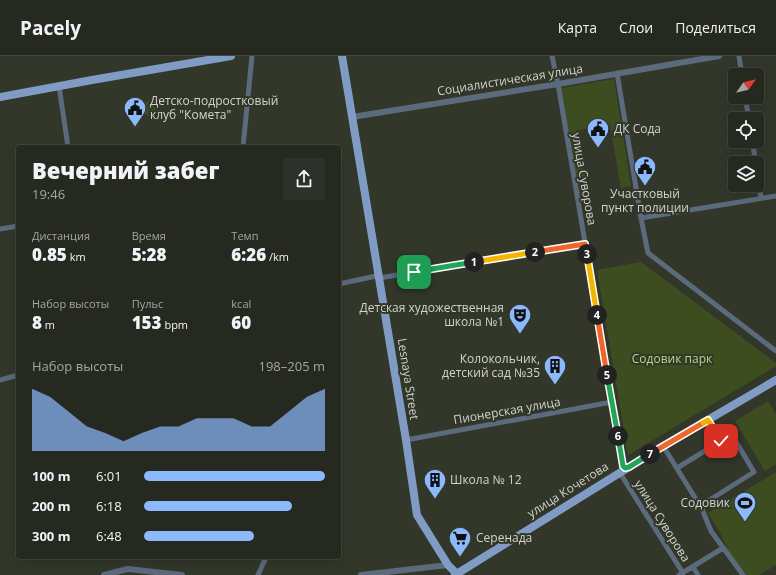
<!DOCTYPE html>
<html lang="ru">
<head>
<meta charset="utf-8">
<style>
  :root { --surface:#262920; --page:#2e3129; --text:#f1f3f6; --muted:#a4a6a5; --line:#42453e; --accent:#8bb9fc }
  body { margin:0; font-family:"Open Sans",sans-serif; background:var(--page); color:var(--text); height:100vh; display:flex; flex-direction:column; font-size:15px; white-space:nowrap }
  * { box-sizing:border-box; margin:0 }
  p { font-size:13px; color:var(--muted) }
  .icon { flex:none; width:22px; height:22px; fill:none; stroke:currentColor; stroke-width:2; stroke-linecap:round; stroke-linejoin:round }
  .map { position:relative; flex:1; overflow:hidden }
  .panel { position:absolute; left:16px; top:89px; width:325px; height:414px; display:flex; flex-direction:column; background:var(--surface); border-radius:4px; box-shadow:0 4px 16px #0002,0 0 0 1px var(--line) }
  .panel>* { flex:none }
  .needle { width:26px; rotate:56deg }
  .tools { position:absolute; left:728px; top:12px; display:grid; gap:8px }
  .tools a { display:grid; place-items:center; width:36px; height:36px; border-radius:4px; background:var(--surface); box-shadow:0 4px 16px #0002,0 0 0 1px var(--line); font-size:20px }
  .pin { position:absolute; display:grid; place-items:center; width:34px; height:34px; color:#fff; margin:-17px; border-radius:8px; box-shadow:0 2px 6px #0006 }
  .km { position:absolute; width:20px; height:20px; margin:-10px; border-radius:50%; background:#222; color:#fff; font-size:11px; line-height:20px; text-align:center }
  .round { display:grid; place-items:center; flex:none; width:42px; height:42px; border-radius:4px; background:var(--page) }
  .overview { display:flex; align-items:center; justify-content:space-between; height:68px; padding:0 16px }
  h1 { font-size:22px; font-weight:800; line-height:30px }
  .figures { display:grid; grid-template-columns:repeat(3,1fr); gap:6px; height:68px; padding:4px 16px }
  .figures div { display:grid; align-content:center }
  .figures b { font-size:17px; font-weight:800 }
  .figures small { font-size:11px; font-weight:400 }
  .figures p { font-size:11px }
  .chart { height:112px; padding:8px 16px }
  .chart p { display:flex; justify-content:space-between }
  .chart svg { width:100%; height:72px; margin-top:4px; fill:var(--accent); opacity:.7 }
  ul { padding:0 16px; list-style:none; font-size:13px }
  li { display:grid; grid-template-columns:64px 48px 1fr; align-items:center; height:30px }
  li i { height:10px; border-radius:5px; background:var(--accent) }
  header { display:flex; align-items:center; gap:24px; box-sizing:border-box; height:56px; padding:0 20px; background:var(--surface); border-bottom:1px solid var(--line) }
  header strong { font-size:19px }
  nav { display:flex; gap:22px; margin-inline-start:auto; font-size:14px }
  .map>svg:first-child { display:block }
</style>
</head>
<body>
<header>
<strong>Pacely</strong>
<nav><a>Карта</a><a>Слои</a><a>Поделиться</a></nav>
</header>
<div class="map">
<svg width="776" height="519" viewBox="0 0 776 519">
  <rect width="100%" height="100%" fill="#32372a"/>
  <!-- green -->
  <path fill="#3e4d20" d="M 614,23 L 631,130 L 621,132 L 610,69 L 577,74 L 588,137 L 579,139 L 561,32 Z
    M 153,44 L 158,63 L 136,55 L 136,50 L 140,49 L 140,47 Z
    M 641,206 L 776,307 L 776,310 L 628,399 L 597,214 Z
    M 768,345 L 776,358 L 776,408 L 765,415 L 735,365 Z
    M 776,416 L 776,509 L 759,519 L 746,519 L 729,497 L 721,478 L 708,457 Z"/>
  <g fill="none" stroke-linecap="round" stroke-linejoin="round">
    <!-- minor -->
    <path stroke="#5c6a7d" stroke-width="5" d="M 552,0 L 558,28 L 578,145 L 612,346 L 621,396 L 623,410 L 620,417 L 683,517
      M 739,0 L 742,19
      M 617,17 L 641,162 L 648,197 L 776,295
      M 59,30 L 68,91
      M 745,41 L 749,63
      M 752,85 L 756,107
      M 243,91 L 252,0
      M 757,115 L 761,142
      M 641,162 L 776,140
      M 0,173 L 18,170
      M 339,228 L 376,220 L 379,222 L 585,188
      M 0,324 L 18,319
      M 406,384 L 612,346
      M 663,390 L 702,453 L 711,475 L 743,519
      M 677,412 L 721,385
      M 700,450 L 754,416 L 732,379 L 721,385 L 708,363
      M 693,511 L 698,519
      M 258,519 L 266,501
      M 679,519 L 723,492"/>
    <!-- tertiary -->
    <path stroke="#5c6a7d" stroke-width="6" d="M 352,61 L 558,28 L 719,0
      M 104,519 L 128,513 L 182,519
      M 361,519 L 448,509"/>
    <!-- primary -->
    <path stroke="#819cc4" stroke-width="8" d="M 342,0 L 406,384 L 417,459 L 448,509 L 457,518
      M 0,41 L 92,24 L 231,0
      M 455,519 L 663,390 L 776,324"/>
  </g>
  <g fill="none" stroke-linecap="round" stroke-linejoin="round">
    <!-- split-1 casing -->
    <g stroke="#fff" stroke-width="8">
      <path id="split-1" d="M 414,216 L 474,206"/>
    </g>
    <!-- split-2 casing -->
    <g stroke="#fff" stroke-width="8">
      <path id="split-2" d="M 474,206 L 535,196"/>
    </g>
    <!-- split-3 casing -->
    <g stroke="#fff" stroke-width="8">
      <path id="split-3" d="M 535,196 L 585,188 L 587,198"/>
    </g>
    <!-- split-4 casing -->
    <g stroke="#fff" stroke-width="8">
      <path id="split-4" d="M 587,198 L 597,259"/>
    </g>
    <!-- split-5 casing -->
    <g stroke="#fff" stroke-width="8">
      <path id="split-5" d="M 597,259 L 607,319"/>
    </g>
    <!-- split-6 casing -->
    <g stroke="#fff" stroke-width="8">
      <path id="split-6" d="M 607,319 L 618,380"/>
    </g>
    <!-- split-7 casing -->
    <g stroke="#fff" stroke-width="8">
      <path id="split-7" d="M 618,380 L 623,410 L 625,412 L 629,411 L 650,398"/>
    </g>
    <!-- split-8 casing -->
    <g stroke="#fff" stroke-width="8">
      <path id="split-8" d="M 650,398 L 703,367"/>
    </g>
    <!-- split-9 casing -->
    <g stroke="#fff" stroke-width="8">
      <path id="split-9" d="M 703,367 L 708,364 L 721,385"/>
    </g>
    <!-- split-1 -->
    <use href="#split-1" stroke="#22a559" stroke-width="5"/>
    <!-- split-2 -->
    <use href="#split-2" stroke="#f5b400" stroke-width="5"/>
    <!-- split-3 -->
    <use href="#split-3" stroke="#f0652b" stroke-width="5"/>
    <!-- split-4 -->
    <use href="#split-4" stroke="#f5b400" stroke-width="5"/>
    <!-- split-5 -->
    <use href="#split-5" stroke="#f0652b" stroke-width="5"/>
    <!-- split-6 -->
    <use href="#split-6" stroke="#22a559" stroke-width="5"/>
    <!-- split-7 -->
    <use href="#split-7" stroke="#22a559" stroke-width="5"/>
    <!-- split-8 -->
    <use href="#split-8" stroke="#f0652b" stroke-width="5"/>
    <!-- split-9 -->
    <use href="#split-9" stroke="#f5b400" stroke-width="5"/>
  </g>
  <!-- icons -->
  <defs>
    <g id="civic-pin" transform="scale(1.15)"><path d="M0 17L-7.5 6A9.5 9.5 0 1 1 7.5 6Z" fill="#8bb9fc" stroke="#32372a"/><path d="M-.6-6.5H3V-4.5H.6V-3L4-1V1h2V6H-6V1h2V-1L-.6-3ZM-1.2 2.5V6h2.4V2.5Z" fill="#111"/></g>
    <g id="theatre-pin" transform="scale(1.15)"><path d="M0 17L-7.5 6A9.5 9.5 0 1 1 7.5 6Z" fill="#8bb9fc" stroke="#32372a"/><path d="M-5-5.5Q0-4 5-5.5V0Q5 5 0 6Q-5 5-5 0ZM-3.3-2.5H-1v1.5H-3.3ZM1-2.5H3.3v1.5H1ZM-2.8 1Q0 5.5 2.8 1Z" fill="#111"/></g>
    <g id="building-pin" transform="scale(1.15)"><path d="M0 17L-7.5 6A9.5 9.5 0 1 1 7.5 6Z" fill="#8bb9fc" stroke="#32372a"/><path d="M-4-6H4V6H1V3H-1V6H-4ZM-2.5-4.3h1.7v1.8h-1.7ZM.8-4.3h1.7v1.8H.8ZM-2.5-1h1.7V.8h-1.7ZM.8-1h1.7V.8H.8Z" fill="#111"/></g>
    <g id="stadium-pin" transform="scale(1.15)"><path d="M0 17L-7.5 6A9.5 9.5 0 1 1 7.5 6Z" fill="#8bb9fc" stroke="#32372a"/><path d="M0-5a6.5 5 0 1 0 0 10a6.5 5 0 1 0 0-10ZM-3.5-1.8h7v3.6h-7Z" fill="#111"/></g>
    <g id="supermarket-pin" transform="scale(1.15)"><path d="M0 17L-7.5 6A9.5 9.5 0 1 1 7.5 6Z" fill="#8bb9fc" stroke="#32372a"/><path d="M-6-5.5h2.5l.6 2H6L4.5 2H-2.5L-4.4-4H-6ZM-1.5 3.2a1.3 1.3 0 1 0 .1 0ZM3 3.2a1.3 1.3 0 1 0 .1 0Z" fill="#111"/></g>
  </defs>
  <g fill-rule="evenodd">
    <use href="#civic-pin" x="135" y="52"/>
    <use href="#civic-pin" x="598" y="73"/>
    <use href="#civic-pin" x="645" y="111"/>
    <use href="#theatre-pin" x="520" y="259"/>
    <use href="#building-pin" x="555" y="310"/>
    <use href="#building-pin" x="435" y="424"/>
    <use href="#stadium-pin" x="745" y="447"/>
    <use href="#supermarket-pin" x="460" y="482"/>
  </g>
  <g text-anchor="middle" stroke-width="4" stroke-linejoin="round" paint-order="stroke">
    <!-- street labels -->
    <g font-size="12" fill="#d1d4cc" stroke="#32372a">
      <text transform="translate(510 24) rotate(-9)" y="4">Социалистическая улица</text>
      <text transform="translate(584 123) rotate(80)" y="4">улица Суворова</text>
      <text transform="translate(408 323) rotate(81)" y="4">Lesnaya Street</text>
      <text transform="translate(507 355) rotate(-10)" y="4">Пионерская улица</text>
      <text transform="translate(568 434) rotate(-32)" y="4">улица Кочетова</text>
      <text transform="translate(662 465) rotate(58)" y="4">улица Суворова</text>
    </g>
    <!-- poi labels -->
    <g font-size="12" fill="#d1d4cc" stroke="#32372a" text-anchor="start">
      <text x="150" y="49">Детско-подростковый<tspan x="150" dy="14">клуб "Комета"</tspan></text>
      <text x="614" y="77">ДК Сода</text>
      <text x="645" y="142" text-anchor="middle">Участковый<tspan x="645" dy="14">пункт полиции</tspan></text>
      <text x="504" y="256" text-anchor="end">Детская художественная<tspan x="504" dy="14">школа №1</tspan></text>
      <text x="540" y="307" text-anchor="end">Колокольчик,<tspan x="540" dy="14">детский сад №35</tspan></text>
      <text x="450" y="428">Школа № 12</text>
      <text x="730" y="451" text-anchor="end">Содовик</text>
      <text x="476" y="486">Серенада</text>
    </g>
    <!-- park labels -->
    <g font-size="12" fill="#bad687" stroke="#32372a">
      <text x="672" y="307">Содовик парк</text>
    </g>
  </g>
</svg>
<div class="tools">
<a><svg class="needle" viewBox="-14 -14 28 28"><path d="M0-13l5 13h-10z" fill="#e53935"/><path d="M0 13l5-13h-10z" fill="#a4a6a5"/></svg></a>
<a><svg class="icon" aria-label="locate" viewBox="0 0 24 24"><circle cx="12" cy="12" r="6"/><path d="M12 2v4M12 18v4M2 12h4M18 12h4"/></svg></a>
<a><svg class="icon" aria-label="layers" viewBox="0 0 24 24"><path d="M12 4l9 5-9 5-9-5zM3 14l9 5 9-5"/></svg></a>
</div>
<div class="pin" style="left:414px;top:216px;background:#1e9e55"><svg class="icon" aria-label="arrive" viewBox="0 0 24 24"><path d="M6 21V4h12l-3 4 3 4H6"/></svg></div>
<div class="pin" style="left:721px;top:385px;background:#d93025"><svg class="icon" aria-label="check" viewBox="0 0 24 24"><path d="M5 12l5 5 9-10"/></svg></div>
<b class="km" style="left:474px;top:206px">1</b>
<b class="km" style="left:535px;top:196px">2</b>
<b class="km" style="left:587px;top:198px">3</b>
<b class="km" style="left:597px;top:259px">4</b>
<b class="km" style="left:607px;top:319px">5</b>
<b class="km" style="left:618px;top:380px">6</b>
<b class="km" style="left:650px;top:398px">7</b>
<section class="panel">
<div class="overview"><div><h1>Вечерний забег</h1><p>19:46</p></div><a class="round"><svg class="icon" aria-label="share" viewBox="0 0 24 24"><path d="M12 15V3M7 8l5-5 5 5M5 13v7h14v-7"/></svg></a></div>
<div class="figures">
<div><p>Дистанция</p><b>0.85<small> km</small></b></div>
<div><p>Время</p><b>5:28</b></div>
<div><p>Темп</p><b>6:26<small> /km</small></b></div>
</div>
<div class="figures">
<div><p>Набор высоты</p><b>8<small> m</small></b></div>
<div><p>Пульс</p><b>153<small> bpm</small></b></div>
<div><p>kcal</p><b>60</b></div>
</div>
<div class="chart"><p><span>Набор высоты</span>198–205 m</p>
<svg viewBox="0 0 160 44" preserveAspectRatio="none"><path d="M0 44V6L10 11L20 20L30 29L40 33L50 38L60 33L70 29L80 29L90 24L100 24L110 24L120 29L130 29L140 20L150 11L160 6V44z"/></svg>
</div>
<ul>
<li><b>100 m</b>6:01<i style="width:100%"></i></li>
<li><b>200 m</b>6:18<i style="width:82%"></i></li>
<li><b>300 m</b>6:48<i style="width:61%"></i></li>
</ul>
</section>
</div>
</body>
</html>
